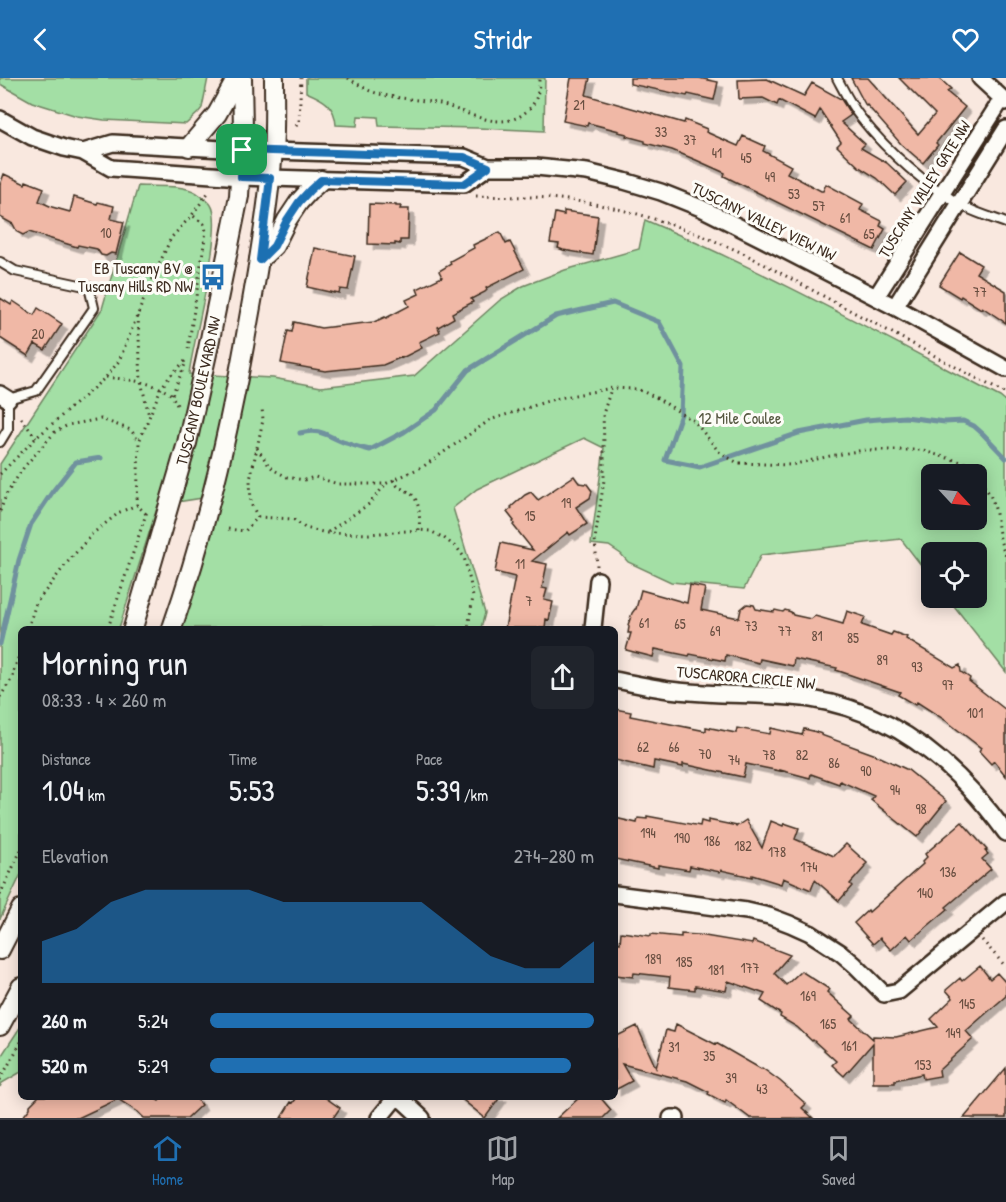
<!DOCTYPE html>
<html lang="en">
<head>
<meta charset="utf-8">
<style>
  :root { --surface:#171b24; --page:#20242c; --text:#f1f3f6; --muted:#9ea1a6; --line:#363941; --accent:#1f6fb2 }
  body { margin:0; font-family:"Patrick Hand",sans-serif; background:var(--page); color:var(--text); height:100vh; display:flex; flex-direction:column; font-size:22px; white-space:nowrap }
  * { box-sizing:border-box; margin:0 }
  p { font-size:20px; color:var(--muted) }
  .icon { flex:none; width:33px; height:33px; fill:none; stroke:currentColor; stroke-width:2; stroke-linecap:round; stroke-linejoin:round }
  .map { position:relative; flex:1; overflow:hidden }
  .sheet { position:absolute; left:18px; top:548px; width:600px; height:474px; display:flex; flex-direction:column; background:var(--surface); border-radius:9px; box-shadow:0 3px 15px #0003 }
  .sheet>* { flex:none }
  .needle { width:39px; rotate:116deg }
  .tools { position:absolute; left:921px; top:386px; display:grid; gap:12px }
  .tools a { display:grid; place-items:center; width:66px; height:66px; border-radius:9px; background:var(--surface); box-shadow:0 3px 15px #0003; font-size:30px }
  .pin { position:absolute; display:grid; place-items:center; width:51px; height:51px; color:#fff; margin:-26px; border-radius:12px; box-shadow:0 3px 9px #0006 }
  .round { display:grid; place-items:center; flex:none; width:63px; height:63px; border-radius:9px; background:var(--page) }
  .headline { display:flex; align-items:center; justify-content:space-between; height:102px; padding:0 24px }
  h1 { font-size:33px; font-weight:600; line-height:45px }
  .metrics { display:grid; grid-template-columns:repeat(3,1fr); gap:9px; height:102px; padding:6px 24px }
  .metrics div { display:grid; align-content:center }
  .metrics b { font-size:30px; font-weight:600 }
  .metrics small { font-size:16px; font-weight:400 }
  .metrics p { font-size:16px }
  .chart { height:168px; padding:12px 24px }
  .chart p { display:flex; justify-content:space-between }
  .chart svg { width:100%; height:108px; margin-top:6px; fill:var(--accent); opacity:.7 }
  ul { padding:0 24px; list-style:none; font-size:20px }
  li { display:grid; grid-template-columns:96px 72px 1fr; align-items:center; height:45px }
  li i { height:15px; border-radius:8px; background:var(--accent) }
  header { display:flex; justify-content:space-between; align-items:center; height:78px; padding:0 24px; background:var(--accent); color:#fff; font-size:27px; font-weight:600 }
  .menu { display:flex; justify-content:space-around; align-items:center; height:84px; border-top:2px solid var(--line); background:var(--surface); font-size:16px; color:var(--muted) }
  .menu a { display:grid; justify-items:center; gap:3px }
  .menu .current { color:var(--accent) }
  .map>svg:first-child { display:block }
</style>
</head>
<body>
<header><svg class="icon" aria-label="back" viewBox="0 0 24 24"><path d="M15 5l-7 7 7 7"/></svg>Stridr<svg class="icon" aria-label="heart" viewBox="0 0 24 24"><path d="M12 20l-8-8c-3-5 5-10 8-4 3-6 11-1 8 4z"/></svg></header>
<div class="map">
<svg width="1006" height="1040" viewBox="0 0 1006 1040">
  <defs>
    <filter id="shadow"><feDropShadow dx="5.5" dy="5.5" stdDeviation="0" flood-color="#0004"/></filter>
  </defs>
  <rect width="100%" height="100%" fill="#f9e8df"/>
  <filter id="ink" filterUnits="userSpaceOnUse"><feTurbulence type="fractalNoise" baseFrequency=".0167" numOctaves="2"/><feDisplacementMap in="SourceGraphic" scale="12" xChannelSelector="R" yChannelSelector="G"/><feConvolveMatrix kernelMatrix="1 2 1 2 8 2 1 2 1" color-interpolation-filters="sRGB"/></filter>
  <g filter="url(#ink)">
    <!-- green -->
    <path fill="#a3dfa5" stroke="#6f8462" stroke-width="1.5" fill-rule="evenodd" d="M 0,0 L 208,0 L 202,30 L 198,35 L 186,46 L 104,42 L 77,38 L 32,24 L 0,6 Z
      M 306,0 L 545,0 L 544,53 L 478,50 L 379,48 L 378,39 L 358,38 L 357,48 L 336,47 C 335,27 323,21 306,14 Z
      M 138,108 C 155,109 183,106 197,115 C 201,118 209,123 211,127 C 225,147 192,267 189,296 L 273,300 L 321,309 L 414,298 L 500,222 L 523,208 L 565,192 L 639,171 L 645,142 C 767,194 883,258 1000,319 L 1006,324 L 1006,594 L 947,519 L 976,519 L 976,474 L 932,474 L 931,500 L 901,461 L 761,477 L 744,511 L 671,504 L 628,484 L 621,476 L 609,468 L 591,466 L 604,370 L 584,360 L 477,411 L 453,430 L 485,535 L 481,550 L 182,550 L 222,417 L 158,427 L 119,550 L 21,550 L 21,796 L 0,841 L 0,386 L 102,231 ZM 932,396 L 976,396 L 976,441 L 932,441 Z
      M 21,948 L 21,994 L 2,1005 L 0,1009 L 0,980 Z"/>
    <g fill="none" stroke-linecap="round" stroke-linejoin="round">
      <!-- stream -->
      <path stroke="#6f919e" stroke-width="5" d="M 300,355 C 322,349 327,359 346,365 C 354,368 362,370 370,372 L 404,354 L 436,332 L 468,292 L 556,238 L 613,225 L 659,244 L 683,289 L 681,336 L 665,382 L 700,389 L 799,355 L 866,342 L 905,339 L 945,344 L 963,343 L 974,348 L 983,356 L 1006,380
        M 0,566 L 19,482 L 31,446 L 53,413 L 76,384 L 101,380"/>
    </g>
    <!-- building -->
    <path fill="#f0b8a6" stroke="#3b2a1e" stroke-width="1.5" filter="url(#shadow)" d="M 571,0 L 590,0 L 586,17 L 684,45 L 685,42 L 707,51 L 706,54 L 738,68 L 743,58 L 765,68 L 763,73 L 791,88 L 787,95 L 821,113 L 823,113 L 826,106 L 863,126 L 860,132 L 882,143 L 880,148 L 885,151 L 874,172 L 724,98 L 725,95 L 696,82 L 672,72 L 645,65 L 645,63 L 626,58 L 627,56 L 618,54 L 619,53 L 588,45 L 587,48 L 563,43 Z
      M 630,0 L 699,0 L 718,4 L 714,22 L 688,16 L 687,18 L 630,6 Z
      M 851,0 L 868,0 L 918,56 L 935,36 L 899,0 L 939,0 L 951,11 L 947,14 L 965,29 L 936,65 L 938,67 L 923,85 L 901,66 L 867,27 L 866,28 Z
      M 767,1 L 804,18 L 812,5 L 841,21 L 851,37 L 841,44 L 865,66 L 861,70 L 887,85 L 907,104 L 895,117 L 877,100 L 859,89 L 837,68 L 841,64 L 820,32 L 815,41 L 779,22 L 777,27 L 763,20 L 739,21 L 738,2 Z
      M 4,96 L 25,106 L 26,103 L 44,110 L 39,123 L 52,129 L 70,134 L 74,119 L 97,126 L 98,124 L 114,128 L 111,141 L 124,144 L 116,176 L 111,175 L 106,178 L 101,177 L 97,171 L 78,167 L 77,169 L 29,154 L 23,157 L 17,154 L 13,146 L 0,139 L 0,107 Z
      M 369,126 L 396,127 L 396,128 L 401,128 L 400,131 L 409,131 L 408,162 L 400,162 L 400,166 L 395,165 L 395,167 L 368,166 Z
      M 564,133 L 598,138 L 593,177 L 563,172 L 558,170 L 559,166 L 550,165 L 555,135 L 564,137 Z
      M 500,154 L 506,166 L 510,164 L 524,191 L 486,210 L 487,212 L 485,214 L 471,221 L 473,224 L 452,235 L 454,240 L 438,249 L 440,254 L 419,264 L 422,270 L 402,280 L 402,279 L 383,287 L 325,293 L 281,285 L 287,256 L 288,253 L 292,254 L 294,244 L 321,250 L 374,244 L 385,239 L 386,240 L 409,228 L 406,222 L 419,216 L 417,211 L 442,199 L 439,193 L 451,186 L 450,183 L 474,170 L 473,167 Z
      M 315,170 L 355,178 L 348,212 L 340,211 L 339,215 L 334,214 L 334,215 L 307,209 Z
      M 960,174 L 981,187 L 976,195 L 1006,213 L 1006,245 L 982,229 L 981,231 L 961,218 L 960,220 L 939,207 Z
      M 0,220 L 11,227 L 13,223 L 34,237 L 38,230 L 62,246 L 45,272 L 35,266 L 28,278 L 0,260 Z
      M 574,398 L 579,405 L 587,406 L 592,413 L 590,420 L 576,429 L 587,446 L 570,457 L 568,454 L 532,483 L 547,486 L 542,510 L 547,511 L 544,522 L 553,524 L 549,542 L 546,541 L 545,550 L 505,550 L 515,499 L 495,494 L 501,465 L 533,472 L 513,447 L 514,446 L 513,444 L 514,443 L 507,434 L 512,430 L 511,429 L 525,417 L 531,414 L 538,422 Z
      M 690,507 L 705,510 L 701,532 L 739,540 L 741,531 L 747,526 L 754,527 L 756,531 L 774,534 L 775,532 L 783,534 L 785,532 L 791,534 L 793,537 L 811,541 L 815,538 L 843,546 L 847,533 L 865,539 L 862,547 L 891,557 L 893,554 L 907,559 L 906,561 L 954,590 L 960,587 L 961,594 L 970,600 L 969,603 L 1006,632 L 1006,698 L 994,683 L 991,686 L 979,673 L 981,670 L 945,642 L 917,624 L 915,627 L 898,617 L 900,614 L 836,592 L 837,590 L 794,581 L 793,588 L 760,581 L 759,585 L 726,577 L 725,583 L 690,576 L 689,578 L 655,571 L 653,579 L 626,572 L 631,555 L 628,555 L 629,549 L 628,547 L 632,535 L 635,531 L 636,531 L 641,512 L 687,525 Z
      M 615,631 L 631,634 L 630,638 L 706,653 L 706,649 L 736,655 L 737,650 L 770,656 L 771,650 L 802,657 L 804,651 L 813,653 L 822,656 L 821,657 L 876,677 L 908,692 L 946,723 L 917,759 L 871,722 L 874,718 L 840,703 L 839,706 L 811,696 L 810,700 L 780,692 L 780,693 L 746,686 L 743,699 L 683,686 L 683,689 L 654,683 L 653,691 L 615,682 Z
      M 647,738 L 700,748 L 701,743 L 708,745 L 708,742 L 737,748 L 746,742 L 762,770 L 771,743 L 783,748 L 784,745 L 799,750 L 795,761 L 834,778 L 846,766 L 867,785 L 864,788 L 865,789 L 850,806 L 852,808 L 839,823 L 815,802 L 811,812 L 783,800 L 781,806 L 752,797 L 752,799 L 721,792 L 720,794 L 690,788 L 689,792 L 658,787 L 658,790 L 615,781 L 615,740 L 637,745 L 638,740 L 647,741 Z
      M 962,744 L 987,772 L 985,773 L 988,776 L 982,781 L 991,791 L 946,829 L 948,831 L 911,862 L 907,857 L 891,872 L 880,860 L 873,866 L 854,845 L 868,832 L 869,834 L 923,786 L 922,784 L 927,779 L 925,776 Z
      M 621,854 L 651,858 L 651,856 L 681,859 L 681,856 L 699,857 L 752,866 L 753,863 L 790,877 L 774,895 L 786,907 L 801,893 L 829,911 L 827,914 L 854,938 L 851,941 L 873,961 L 873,958 L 896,959 L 938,949 L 931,941 L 953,920 L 946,912 L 960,900 L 962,903 L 980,888 L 990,901 L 997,895 L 1006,905 L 1006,918 L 966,953 L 973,961 L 939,992 L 940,998 L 923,1001 L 922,996 L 895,1002 L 895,1005 L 873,1005 L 873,965 L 844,998 L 832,987 L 836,983 L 813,962 L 812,963 L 797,949 L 780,939 L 781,936 L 761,923 L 765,916 L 728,903 L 726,913 L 695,908 L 695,912 L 669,909 L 670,899 L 634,895 L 633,899 L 615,897 L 615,864 L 620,865 Z
      M 676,946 L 715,966 L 716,965 L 761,991 L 762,990 L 780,1003 L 806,1026 L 802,1030 L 813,1040 L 750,1040 L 726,1022 L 725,1025 L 708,1016 L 709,1014 L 687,1003 L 622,986 L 632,1003 L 615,1012 L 615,959 L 637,948 L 656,990 L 666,952 L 674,954 Z
      M 1006,990 L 1006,1040 L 964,1040 Z
      M 39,1018 L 151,1018 L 159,1023 L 163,1018 L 195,1018 L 201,1027 L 187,1040 L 144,1040 L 138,1034 L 118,1021 L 78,1040 L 22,1040 L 30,1030 L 30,1027 Z
      M 298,1018 L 323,1018 L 340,1030 L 333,1040 L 281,1040 L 291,1024 L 293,1025 Z
      M 458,1018 L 501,1018 L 485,1040 Z
      M 581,1018 L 599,1018 L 611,1032 L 603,1040 L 557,1040 Z"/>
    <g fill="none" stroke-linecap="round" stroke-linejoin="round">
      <!-- service casing -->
      <g stroke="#3b2a1e" stroke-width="12">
        <path id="service" d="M 837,0 C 844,13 851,28 861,40 C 888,74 927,109 967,130 C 979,136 993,140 1006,145
          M 0,184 L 15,193 L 89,209 L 94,230 L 36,313 L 8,321 L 8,351 L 0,364"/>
      </g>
      <!-- minor casing -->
      <g stroke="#3b2a1e" stroke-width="20">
        <path id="minor" d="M 980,0 L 1006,24
          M 0,41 L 32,59 L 64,70 L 83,74 L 111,90 L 241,99 L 464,106 L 488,89
          M 83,74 L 113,65 L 242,72 L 464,79 L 488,89 L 536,89 L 587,94 L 624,103 L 661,114 L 701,130 L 759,159 L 895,229 L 1006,291
          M 876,219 L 1002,21
          M 895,229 L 1006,51
          M 0,316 L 8,321
          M 593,550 L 598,502
          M 615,602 C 636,606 657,611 678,613 C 722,618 767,615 811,621 C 895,634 958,688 1006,755
          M 615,816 L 747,833 L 769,838 L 790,846 L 810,855 L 841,875 L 855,887 L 884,916 L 899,913 L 1006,824
          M 398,1018 L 422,1040
          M 379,1040 L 397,1018
          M 671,1040 L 676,1040"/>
      </g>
      <!-- tertiary casing -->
      <g stroke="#3b2a1e" stroke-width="22">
        <g id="tertiary">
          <path d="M 189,69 L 217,36 L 237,0"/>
          <path d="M 259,182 L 274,168 L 287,142 L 299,124 L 310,112 L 321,102"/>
          <path id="s1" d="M 133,550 L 187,365 L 208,271 L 239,118 L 243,51 L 242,0"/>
          <path d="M 172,550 C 207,450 231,346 249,240 C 259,185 268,129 273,73 C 275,49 274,24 274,0"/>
          <path d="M 0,872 L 21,831"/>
          <path d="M 0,948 L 21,909"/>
        </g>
      </g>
      <!-- path -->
      <path stroke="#3b2a1e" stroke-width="3" stroke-dasharray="1.5 4.5" stroke-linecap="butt" d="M 348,0 C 354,4 361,8 368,12 C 389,21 413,20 436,25 C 464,31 500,57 527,33 C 537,24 539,14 539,0
        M 296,48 L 299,44 L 301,0
        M 476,118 C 504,119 531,118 559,121 C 626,128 684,149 745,176 L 1006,316
        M 138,238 L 141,303 L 149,338
        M 188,271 L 206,153 L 204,146 L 192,137
        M 106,299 C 130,302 152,303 172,317
        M 177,327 L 172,317 L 186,284
        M 21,340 L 36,360
        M 257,370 L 268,386 L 274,392 L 287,399 L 304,402 L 315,399 L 338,406 L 385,406 L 424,388 L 490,342 L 554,321 L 612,310 L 637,311 L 657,320 L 695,344 L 720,375 L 738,385 L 791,387 L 830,378 L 864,372 L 920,372 L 965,385 L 974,396
        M 0,396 L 36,360 L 106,299 L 119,283 L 148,211 L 171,160 L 192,137 L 208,115
        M 976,399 C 984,408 991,416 994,427 C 999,445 997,460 1006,478
        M 393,402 C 400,412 398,408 407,413 C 421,420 420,439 419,452
        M 137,427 L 139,364 L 161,310 L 171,297 L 186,282
        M 0,433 L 7,415 L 24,389 L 55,354 L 68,347 L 101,341 L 131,352 L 139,364
        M 258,439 L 251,426 L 250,402 L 263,342 L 262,330
        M 228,451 L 245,453 L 258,439 L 293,441 L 305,450 L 327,455 L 369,456 L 419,452 L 430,453 L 444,460 L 458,471 L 464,479 L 470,503 L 473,519 L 468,550
        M 328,454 L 369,426 L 385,407
        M 597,488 L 595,461 L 604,402 L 604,366 L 603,336 L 611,311
        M 28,550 L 36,525 L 66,486 L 92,456 L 120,434 L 137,427 L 146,436
        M 108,550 L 146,436 L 147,434
        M 0,619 L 11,602 L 21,571
        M 0,817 L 21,772
        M 982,862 L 1006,889
        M 0,1002 L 21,964"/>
      <!-- service -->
      <use href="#service" stroke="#fdfcf7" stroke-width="8"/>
      <!-- minor -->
      <use href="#minor" stroke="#fdfcf7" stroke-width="15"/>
      <!-- tertiary -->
      <use href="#tertiary" stroke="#fdfcf7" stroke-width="18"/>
    </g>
  </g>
  <g fill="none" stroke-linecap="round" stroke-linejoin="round" filter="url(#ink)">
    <!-- route casing -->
    <g stroke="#fff" stroke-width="12">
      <path id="route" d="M 242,72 L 464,79 L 488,89 L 464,106 L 321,102 L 310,112 L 299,124 L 287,142 L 274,168 L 260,182 L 270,100 L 241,99 Z"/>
    </g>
    <!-- route -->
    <use href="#route" stroke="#1f6fb2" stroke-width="8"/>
  </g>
  <!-- icons -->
  <defs>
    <g id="bus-bare" transform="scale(2.07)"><path d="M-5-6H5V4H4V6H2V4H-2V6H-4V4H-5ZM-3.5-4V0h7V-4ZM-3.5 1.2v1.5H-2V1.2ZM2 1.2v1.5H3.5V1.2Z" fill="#1f6fb2" stroke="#fdfcf7" stroke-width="2.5" paint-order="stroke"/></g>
  </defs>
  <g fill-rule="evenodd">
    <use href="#bus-bare" x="213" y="199"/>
  </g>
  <g text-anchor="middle" stroke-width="6" stroke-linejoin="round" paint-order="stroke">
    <!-- number labels -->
    <g font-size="14" fill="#684e40">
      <text x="579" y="32">21</text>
      <text x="661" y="59">33</text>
      <text x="690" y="67">37</text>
      <text x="717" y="80">41</text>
      <text x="746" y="85">45</text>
      <text x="770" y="104">49</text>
      <text x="794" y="121">53</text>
      <text x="819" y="133">57</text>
      <text x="845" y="145">61</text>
      <text x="106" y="160">10</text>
      <text x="869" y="161">65</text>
      <text x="980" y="219">77</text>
      <text x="38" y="261">20</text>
      <text x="566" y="430">19</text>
      <text x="530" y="443">15</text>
      <text x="520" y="491">11</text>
      <text x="529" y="528">7</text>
      <text x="644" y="550">61</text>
      <text x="680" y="551">65</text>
      <text x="751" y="553">73</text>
      <text x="715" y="558">69</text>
      <text x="785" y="558">77</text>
      <text x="817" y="563">81</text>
      <text x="853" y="565">85</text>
      <text x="882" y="587">89</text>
      <text x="917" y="594">93</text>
      <text x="948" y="612">97</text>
      <text x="975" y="640">101</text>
      <text x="643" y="674">62</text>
      <text x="674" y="674">66</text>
      <text x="705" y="681">70</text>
      <text x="769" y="682">78</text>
      <text x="802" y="682">82</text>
      <text x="734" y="687">74</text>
      <text x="834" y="690">86</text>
      <text x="866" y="698">90</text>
      <text x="895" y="717">94</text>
      <text x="921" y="736">98</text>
      <text x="648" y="760">194</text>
      <text x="682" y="765">190</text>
      <text x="712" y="768">186</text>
      <text x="743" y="773">182</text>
      <text x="777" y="779">178</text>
      <text x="809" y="794">174</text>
      <text x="948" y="799">136</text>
      <text x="925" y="820">140</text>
      <text x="653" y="886">189</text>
      <text x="684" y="889">185</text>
      <text x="750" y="895">177</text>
      <text x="716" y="897">181</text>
      <text x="808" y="923">169</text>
      <text x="967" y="931">145</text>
      <text x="828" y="951">165</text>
      <text x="953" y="960">149</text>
      <text x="849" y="973">161</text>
      <text x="674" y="974">31</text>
      <text x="709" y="983">35</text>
      <text x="923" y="992">153</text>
      <text x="731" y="1005">39</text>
      <text x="762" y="1016">43</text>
    </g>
    <!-- street labels -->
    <g font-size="16" fill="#3b2a1e" stroke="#fdfcf7">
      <text transform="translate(924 111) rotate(-58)" y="6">TUSCANY VALLEY GATE NW</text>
      <text transform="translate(764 143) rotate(26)" y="6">TUSCANY VALLEY VIEW NW</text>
      <text dy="6" stroke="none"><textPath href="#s1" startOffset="246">TUSCANY BOULEVARD NW</textPath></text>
      <text transform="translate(746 599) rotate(5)" y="6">TUSCARORA CIRCLE NW</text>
    </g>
    <!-- poi labels -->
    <g font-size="16" fill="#3b2a1e" stroke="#fdfcf7" text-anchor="end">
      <text x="193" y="196">EB Tuscany BV @<tspan x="193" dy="18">Tuscany Hills RD NW</tspan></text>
    </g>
    <!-- park labels -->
    <g font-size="16" fill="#555740" stroke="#fdfcf7">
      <text x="740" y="346">12 Mile Coulee</text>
    </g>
  </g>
</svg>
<div class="tools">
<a><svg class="needle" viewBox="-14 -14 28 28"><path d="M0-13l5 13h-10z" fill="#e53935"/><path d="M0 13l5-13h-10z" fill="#9ea1a6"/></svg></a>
<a><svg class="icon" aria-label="locate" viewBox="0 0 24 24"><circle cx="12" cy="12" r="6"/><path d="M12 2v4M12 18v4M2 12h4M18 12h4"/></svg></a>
</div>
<div class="pin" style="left:242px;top:72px;background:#1e9e55"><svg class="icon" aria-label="arrive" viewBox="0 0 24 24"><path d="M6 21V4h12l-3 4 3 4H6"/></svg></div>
<section class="sheet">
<div class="headline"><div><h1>Morning run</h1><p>08:33 · 4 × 260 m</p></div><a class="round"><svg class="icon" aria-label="share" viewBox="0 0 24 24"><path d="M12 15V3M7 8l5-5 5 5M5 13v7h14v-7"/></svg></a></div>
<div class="metrics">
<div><p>Distance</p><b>1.04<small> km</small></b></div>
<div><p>Time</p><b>5:53</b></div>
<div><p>Pace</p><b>5:39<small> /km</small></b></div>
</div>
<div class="chart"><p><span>Elevation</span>274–280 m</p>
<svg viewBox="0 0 160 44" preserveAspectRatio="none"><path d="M0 44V27L10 22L20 11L30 6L40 6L50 6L60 6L70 11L80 11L90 11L100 11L110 11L120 22L130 33L140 38L150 38L160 27V44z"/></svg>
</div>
<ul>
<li><b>260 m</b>5:24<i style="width:100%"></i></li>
<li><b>520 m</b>5:29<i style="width:94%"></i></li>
</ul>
</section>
</div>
<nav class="menu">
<a class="current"><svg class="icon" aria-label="home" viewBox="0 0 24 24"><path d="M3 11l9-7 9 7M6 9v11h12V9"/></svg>Home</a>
<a><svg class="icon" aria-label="map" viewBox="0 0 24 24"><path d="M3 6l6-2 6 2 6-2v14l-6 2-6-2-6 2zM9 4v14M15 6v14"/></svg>Map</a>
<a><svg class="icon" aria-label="saved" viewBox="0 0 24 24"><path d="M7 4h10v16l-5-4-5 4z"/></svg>Saved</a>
</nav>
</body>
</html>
